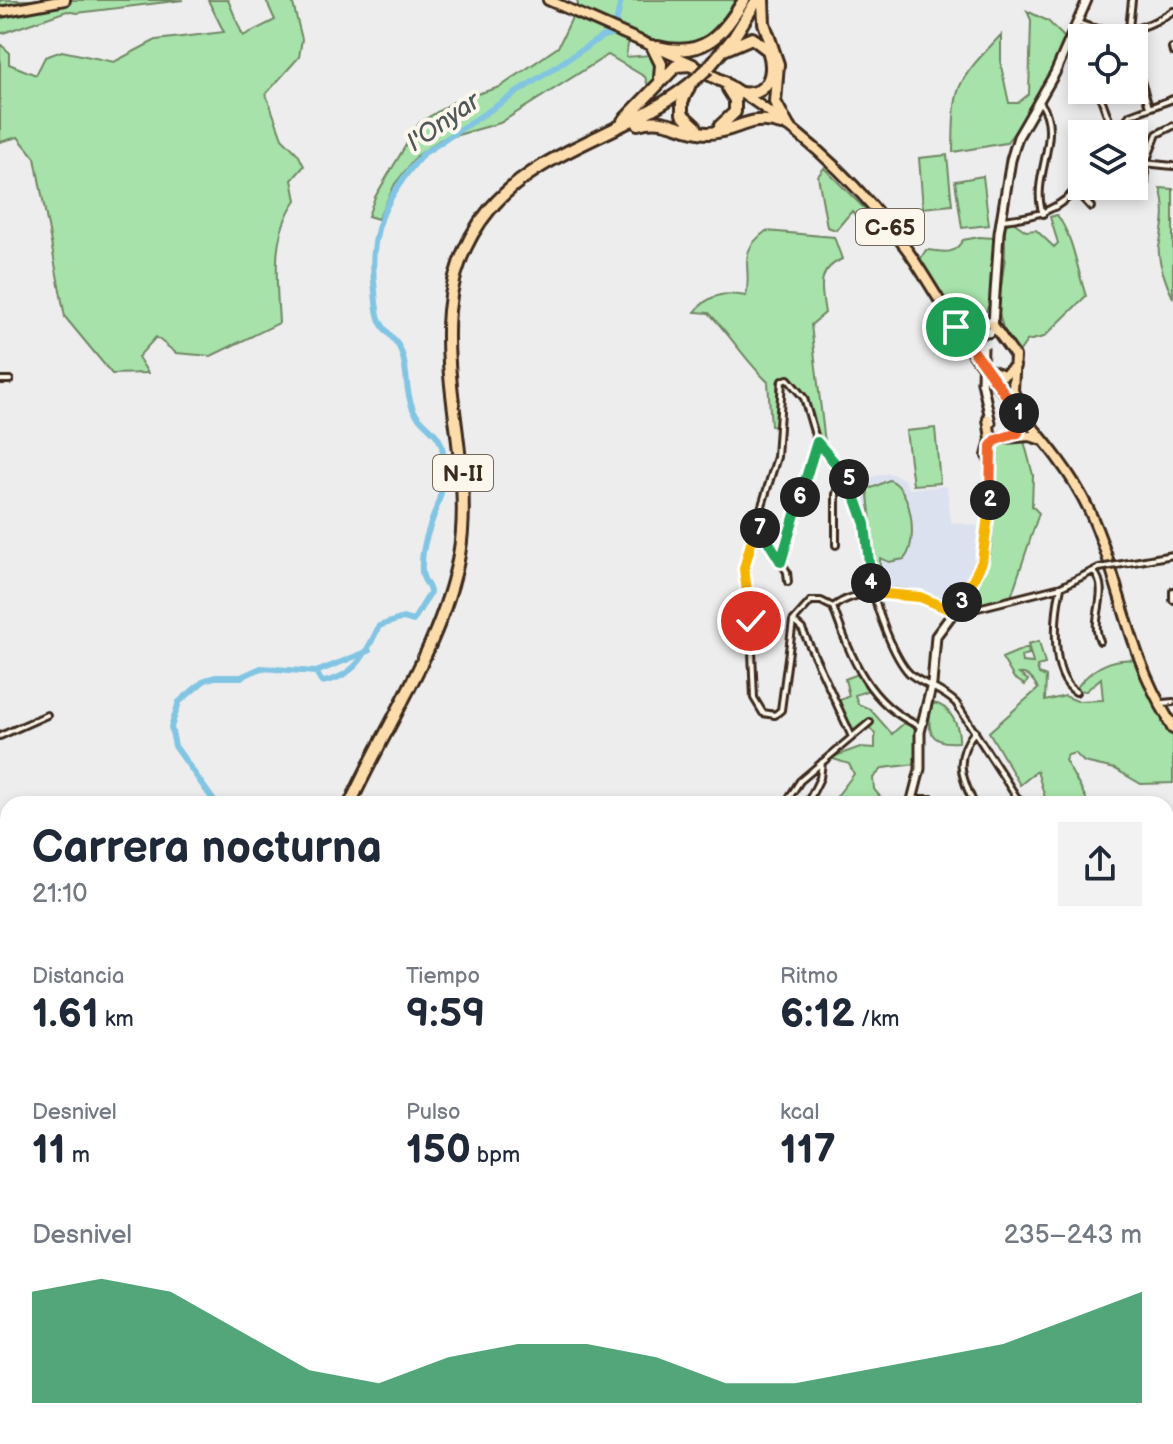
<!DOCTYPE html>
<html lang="es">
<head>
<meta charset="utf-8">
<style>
  :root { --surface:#fff; --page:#f2f2f3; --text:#1f2937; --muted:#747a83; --accent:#0b8043 }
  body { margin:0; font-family:"Balsamiq Sans",sans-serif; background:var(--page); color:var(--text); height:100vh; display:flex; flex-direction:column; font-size:30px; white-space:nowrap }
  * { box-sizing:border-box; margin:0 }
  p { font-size:26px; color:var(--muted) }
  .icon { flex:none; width:44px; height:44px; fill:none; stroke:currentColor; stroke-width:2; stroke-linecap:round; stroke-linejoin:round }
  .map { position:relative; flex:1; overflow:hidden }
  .details { position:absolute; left:0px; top:796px; width:1174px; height:648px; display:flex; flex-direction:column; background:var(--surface); border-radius:24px 24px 0 0; box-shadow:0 4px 12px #0003 }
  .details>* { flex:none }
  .controls { position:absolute; left:1068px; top:24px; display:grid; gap:16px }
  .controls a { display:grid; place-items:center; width:80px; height:80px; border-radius:0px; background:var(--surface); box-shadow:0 4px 12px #0003; font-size:40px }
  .pin { position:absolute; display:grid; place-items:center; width:68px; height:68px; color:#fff; margin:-34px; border:4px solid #fff; border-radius:50%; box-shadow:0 2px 8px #0007 }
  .km { position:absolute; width:40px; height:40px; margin:-20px; border-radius:50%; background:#222; color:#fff; font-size:22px; line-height:40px; text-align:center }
  .round { display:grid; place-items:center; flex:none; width:84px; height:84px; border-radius:0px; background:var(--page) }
  .headline { display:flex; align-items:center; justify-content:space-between; height:136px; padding:0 32px }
  h1 { font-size:44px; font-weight:600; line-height:60px }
  .figures { display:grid; grid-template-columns:repeat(3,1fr); gap:12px; height:136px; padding:8px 32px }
  .figures div { display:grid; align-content:center }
  .figures b { font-size:40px; font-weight:600 }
  .figures small { font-size:22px; font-weight:400 }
  .figures p { font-size:22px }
  .chart { height:224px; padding:16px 32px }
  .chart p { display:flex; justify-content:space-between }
  .chart svg { width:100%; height:144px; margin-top:8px; fill:var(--accent); opacity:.7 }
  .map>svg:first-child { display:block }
</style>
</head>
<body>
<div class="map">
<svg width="1173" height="1444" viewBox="0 0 1173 1444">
  <rect width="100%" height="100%" fill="#ededee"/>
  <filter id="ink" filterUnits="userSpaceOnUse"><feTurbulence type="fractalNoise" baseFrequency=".0125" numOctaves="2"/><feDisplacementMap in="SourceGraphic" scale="16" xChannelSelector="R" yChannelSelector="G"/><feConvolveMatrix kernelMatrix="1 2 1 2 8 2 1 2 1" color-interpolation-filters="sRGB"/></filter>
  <g filter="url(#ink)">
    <!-- built -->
    <path fill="#dce1f0" d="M 889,473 L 904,479 L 909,489 L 947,486 L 951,522 L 978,526 L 972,569 L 957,602 L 943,604 L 922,594 L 877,590 L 868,524 L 855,485 L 862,479 Z
      M 0,953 L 8,960 L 8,1367 L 0,1373 Z
      M 473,1436 L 680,1436 L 679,1444 L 475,1444 Z"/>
    <!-- green -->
    <path fill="#a6e2a9" stroke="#708664" stroke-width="2" d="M 0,0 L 183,0 L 77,13 L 67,11 L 0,34 Z
      M 208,0 L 228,0 L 243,36 L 275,20 L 266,0 L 292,0 L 302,39 L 299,57 L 266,94 L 282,138 L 298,154 L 304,166 L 292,180 L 296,200 C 270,236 277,281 279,323 L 211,356 L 176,353 L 156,337 L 138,357 L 148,373 L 112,374 L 65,317 L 35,158 L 18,137 L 0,142 L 0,44 L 9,52 L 9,64 L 36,75 L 45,57 L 62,51 L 114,62 L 156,40 L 224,32 Z
      M 577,0 L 736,0 C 698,56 691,54 630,31 L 626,57 L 651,55 L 658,62 L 656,77 L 649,89 L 645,77 L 608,55 L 500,123 L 440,140 L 417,156 L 395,184 L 378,219 L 368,216 L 375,197 L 419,123 L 457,100 L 500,87 L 558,47 L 578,5 Z
      M 1027,11 L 1048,21 L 1065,38 L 1036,105 L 1006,143 L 953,152 C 954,85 954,84 1001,35 L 1001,66 L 1009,103 L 1018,103 L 1029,94 L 1031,20 Z
      M 947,155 L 952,205 L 923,208 L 919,158 Z
      M 824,168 L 866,210 L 857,218 L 852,211 L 836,230 L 827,227 L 818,176 Z
      M 983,176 L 989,225 L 962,228 L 955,181 Z
      M 1160,188 L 1173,189 L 1173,298 C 1167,286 1157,260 1159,247 C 1163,227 1167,209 1160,188 Z
      M 1057,215 C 1074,238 1077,270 1086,296 L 1044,337 L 1027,341 L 1019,352 L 1003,328 L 998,309 L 1005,258 L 1005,225 L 1013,222 L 1026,231 L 1036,230 L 1054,247 L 1058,243 L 1050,217 Z
      M 766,231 L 834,237 L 842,259 C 816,271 821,287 825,313 L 811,325 L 825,443 C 806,423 815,385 783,376 L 777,382 L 777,427 L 771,426 L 768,382 C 746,361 731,336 709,313 L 695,312 C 709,294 724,292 746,296 C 753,267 735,254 766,231 Z
      M 979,237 L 994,238 C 994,258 996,291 987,309 C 985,314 978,318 974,323 L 977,336 L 966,335 L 919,261 L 926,250 C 944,251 952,257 963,240 Z
      M 935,428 L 940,483 L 913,485 L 906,431 Z
      M 1024,441 L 1033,475 L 1032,506 L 1039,513 L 1011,597 L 966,607 L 991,547 L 995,443 Z
      M 889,480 C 912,486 919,544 904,559 L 889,562 L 880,558 L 880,566 L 876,567 L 867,486 L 872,488 Z
      M 1039,641 L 1045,664 L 1037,666 L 1039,674 L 1046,677 L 1045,701 L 1065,696 L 1077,701 L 1103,700 L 1101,678 L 1086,691 L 1075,690 C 1089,670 1110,657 1135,660 L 1173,734 L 1173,783 L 1141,784 L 1115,769 L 1084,762 L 1075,753 L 1068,755 L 1065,760 L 1086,798 L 1086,804 L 1047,804 L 1037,771 L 1020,785 L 989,732 L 1038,689 C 1035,681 1027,672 1019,674 L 1028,680 L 1025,685 L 1014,678 L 1002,658 L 1028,647 L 1029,654 L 1021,656 L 1022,662 L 1033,663 L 1028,644 Z
      M 861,673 L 869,690 L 855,695 L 858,704 L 870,709 L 892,734 L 904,723 L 915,727 L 916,764 L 883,768 L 873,778 L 874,789 L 886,804 L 831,804 L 854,774 L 849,764 L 830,758 L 860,747 L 875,748 L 875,734 L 866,723 L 853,732 L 838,701 L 849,696 L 845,679 Z
      M 933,703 C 950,705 960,727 959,742 C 929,745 925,729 933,703 Z
      M 1166,1359 L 1173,1361 L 1173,1438 L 1168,1444 L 1149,1444 L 1155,1436 L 1166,1436 Z
      M 212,1436 L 306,1436 L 308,1444 L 214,1444 Z
      M 737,1436 L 836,1436 L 837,1444 L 741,1444 Z"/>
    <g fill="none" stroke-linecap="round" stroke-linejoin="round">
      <!-- stream -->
      <path stroke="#668794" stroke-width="2" d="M 0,890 L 8,901
        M 0,1387 L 8,1391"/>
      <!-- river -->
      <path stroke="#82c5e3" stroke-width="6" d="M 316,672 L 369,651
        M 216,804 L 175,746 L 171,727 L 179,702 L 205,680 L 215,677 L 241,677 L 261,668 L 316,672 L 322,682 C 355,677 366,654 379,626 L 403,618 L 413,621 L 430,593 C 430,585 422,581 422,571 C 419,528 454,495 442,447 C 438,430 420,424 413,409 C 404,389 409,371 401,351 C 397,339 385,333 380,321 C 376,312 376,301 375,291 C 367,234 385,197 423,154 L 603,36 L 614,33 L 621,0
        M 46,1444 L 49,1436"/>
      <!-- street casing -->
      <g stroke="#3b2a1e" stroke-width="10">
        <path id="street" d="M 1078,23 C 1115,37 1140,33 1173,11
          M 1128,38 L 1132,0
          M 1068,47 L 1082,63
          M 1172,48 L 1173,52
          M 1134,58 L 1149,107
          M 1098,90 L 1112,128 L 1117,131
          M 1040,102 C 1065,134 1029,178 1043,214
          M 1115,134 L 1130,115 L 1173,99
          M 1134,162 L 1173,166
          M 1145,185 L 1146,162 L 1157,134 L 1173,126
          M 1076,191 L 1091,207
          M 1001,220 C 1035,217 1061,211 1082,182
          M 0,380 L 10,380
          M 757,521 L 787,572 L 788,582
          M 836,545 L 836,494 L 843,470
          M 781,562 L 817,442
          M 1117,565 L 1173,555
          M 1094,572 C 1111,591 1089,619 1100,641
          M 1061,587 C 1055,613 1049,676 1076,692
          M 1173,591 L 1173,600
          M 833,607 C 851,657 868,705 920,726
          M 793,621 L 802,629 L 852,737
          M 1163,703 L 1173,702
          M 0,736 L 47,715
          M 912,799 L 932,799 L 932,804
          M 785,804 L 800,781 L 870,722
          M 807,804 L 820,778 L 822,762
          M 974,804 C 961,776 954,758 975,731
          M 1021,804 L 956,703 C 942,689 919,683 909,673 C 893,656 877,610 872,587 L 865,524 L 853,485 L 817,442 L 804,398 L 788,379 L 782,381 L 777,457 L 744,564 L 750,605 L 754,698 L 763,713 L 775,715 L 781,710 L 793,621 L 811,601 L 821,601 L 833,607 C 856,589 898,589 925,598 C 940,603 949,612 966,611 L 1061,587 L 1099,568
          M 1166,972 L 1173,969
          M 1166,983 L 1173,992
          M 0,1000 L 8,999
          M 1166,1001 L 1173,999
          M 0,1015 L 8,1051
          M 8,1139 L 5,1177 L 8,1211
          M 1166,1159 L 1173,1162
          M 0,1242 L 8,1231
          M 1166,1306 L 1173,1304
          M 239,1436 L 242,1444
          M 427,1436 L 429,1444
          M 468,1436 L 469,1444
          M 728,1436 L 732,1444
          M 838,1436 L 839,1444
          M 913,1436 L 916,1444
          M 1038,1436 L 1041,1444
          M 876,1444 L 876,1436
          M 919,1444 L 921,1436
          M 958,1444 L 960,1436"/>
      </g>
      <!-- secondary casing -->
      <g stroke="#3b2a1e" stroke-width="13">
        <path id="secondary" d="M981 327a6 6 0 1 1 12 0a6 6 0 1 1-12 0Z
          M 993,324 L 999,233 L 1011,160 L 1018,137 L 1055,73 L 1087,0
          M 982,382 L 991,423
          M 911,804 L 920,769 L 920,732 L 932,684 L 936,636 L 962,601 L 984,556 L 991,495 L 990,452
          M 18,1436 L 22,1444
          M 1004,1436 L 1005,1444"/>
      </g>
      <!-- primary casing -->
      <g stroke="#3b2a1e" stroke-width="14">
        <path id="primary" d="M 548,0 L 693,64
          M 0,12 L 65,0
          M 726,83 C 797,126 859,183 908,251 C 932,286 952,324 977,359 C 1014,410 1061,451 1089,510 C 1121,580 1126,650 1169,720
          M 993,325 L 1015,356 L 1013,390 L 1018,404
          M 990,370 L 1004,375 L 1015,366
          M 991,439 L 1030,436 L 1042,440
          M 987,456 L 991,439 L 988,419"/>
      </g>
      <!-- highway casing -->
      <g stroke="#3b2a1e" stroke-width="16">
        <path id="highway" d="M 763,0 L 764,23 L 778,64 L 775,102 L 788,126
          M 652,46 L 661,64 L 660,78
          M 658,47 C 703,58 722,36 744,0
          M 724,50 L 752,38 L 768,50 C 776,74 768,97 740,93
          M 708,68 L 734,37 L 757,0
          M 689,87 L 682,102 L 682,114 L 696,127
          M 623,121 L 676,66 L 690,65 L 724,82
          M 638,124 C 664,115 682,132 707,133 C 737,133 748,113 781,124
          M 720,126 L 735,112 L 735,100 L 728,89
          M 1169,720 L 1173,728
          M 350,804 C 386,725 444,640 459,555 C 480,438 404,312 490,209 C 544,145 636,133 698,77"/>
      </g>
      <!-- street -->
      <use href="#street" stroke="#fbf7ec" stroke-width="4"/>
      <!-- secondary -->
      <use href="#secondary" stroke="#fbf7ec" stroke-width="7"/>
      <!-- primary -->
      <use href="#primary" stroke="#fddcac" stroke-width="8"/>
      <!-- highway -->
      <use href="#highway" stroke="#fddcac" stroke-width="10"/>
      <!-- street-bridge casing -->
      <g stroke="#3b2a1e" stroke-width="10" stroke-linecap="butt">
        <path id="street-bridge" d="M 1099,568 L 1117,565"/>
      </g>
      <!-- secondary-bridge casing -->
      <g stroke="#3b2a1e" stroke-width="13" stroke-linecap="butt">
        <path id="secondary-bridge" d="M 982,382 L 983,347"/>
      </g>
      <!-- highway-bridge casing -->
      <g stroke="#3b2a1e" stroke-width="16" stroke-linecap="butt">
        <path id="highway-bridge" d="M 698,77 L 708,68
          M 0,1422 L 8,1415"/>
      </g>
      <!-- street-bridge -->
      <use href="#street-bridge" stroke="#fbf7ec" stroke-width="4"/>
      <!-- secondary-bridge -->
      <use href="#secondary-bridge" stroke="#fbf7ec" stroke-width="7"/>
      <!-- highway-bridge -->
      <use href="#highway-bridge" stroke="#fddcac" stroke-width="10"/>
    </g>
  </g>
  <g fill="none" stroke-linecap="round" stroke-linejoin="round" filter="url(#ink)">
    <!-- split-1 casing -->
    <g stroke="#fff" stroke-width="16">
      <path id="split-1" d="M 956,327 L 1019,413"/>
    </g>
    <!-- split-2 casing -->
    <g stroke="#fff" stroke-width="16">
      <path id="split-2" d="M 990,500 L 991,446 L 996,440 L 1018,433 L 1022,423 L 1019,413"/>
    </g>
    <!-- split-3 casing -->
    <g stroke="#fff" stroke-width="16">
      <path id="split-3" d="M 962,602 L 982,562 L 990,500"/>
    </g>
    <!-- split-4 casing -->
    <g stroke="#fff" stroke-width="16">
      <path id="split-4" d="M 871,583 L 873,593 L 920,597 L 953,611 L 962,602"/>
    </g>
    <!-- split-5 casing -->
    <g stroke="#fff" stroke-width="16">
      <path id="split-5" d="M 849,479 L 865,524 L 871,583"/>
    </g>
    <!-- split-6 casing -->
    <g stroke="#fff" stroke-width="16">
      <path id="split-6" d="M 800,497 L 817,442 L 849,479"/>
    </g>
    <!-- split-7 casing -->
    <g stroke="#fff" stroke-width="16">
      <path id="split-7" d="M 760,528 L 781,562 L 800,497"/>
    </g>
    <!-- split-8 casing -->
    <g stroke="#fff" stroke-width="16">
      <path id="split-8" d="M 751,621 L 744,569 L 757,521 L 760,528"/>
    </g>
    <!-- split-1 -->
    <use href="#split-1" stroke="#f0652b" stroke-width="10"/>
    <!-- split-2 -->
    <use href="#split-2" stroke="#f0652b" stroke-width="10"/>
    <!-- split-3 -->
    <use href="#split-3" stroke="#f5b400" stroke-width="10"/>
    <!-- split-4 -->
    <use href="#split-4" stroke="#f5b400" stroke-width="10"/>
    <!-- split-5 -->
    <use href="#split-5" stroke="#22a559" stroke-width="10"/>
    <!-- split-6 -->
    <use href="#split-6" stroke="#22a559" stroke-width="10"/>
    <!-- split-7 -->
    <use href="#split-7" stroke="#22a559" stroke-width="10"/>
    <!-- split-8 -->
    <use href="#split-8" stroke="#f5b400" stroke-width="10"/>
  </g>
  <g text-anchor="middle" stroke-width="8" stroke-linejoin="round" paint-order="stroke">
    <!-- shield labels -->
    <g fill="#fbf7ec" stroke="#75685c" stroke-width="2">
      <rect x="856" y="209" width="68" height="36" rx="6"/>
      <rect x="433" y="455" width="60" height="36" rx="6"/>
    </g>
    <g font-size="22" font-weight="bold" fill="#3b2a1e">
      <text x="890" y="235">C-65</text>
      <text x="463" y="481">N-II</text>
    </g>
    <!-- water labels -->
    <g font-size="26" font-style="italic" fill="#505859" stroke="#fbf7ec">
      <text transform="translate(443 121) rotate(-35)" y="9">l'Onyar</text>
    </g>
  </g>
</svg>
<div class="controls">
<a><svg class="icon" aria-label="locate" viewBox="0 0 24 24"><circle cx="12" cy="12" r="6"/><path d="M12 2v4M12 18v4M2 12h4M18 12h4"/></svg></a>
<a><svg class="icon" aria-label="layers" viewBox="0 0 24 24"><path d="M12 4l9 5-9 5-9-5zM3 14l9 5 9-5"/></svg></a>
</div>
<div class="pin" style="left:956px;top:327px;background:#1e9e55"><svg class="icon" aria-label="arrive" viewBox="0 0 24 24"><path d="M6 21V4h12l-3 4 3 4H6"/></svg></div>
<div class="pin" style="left:751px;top:621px;background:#d93025"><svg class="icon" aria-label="check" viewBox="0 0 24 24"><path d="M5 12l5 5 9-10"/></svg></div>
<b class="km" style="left:1019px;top:413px">1</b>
<b class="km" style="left:990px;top:500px">2</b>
<b class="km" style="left:962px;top:602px">3</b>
<b class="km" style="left:871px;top:583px">4</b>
<b class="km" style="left:849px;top:479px">5</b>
<b class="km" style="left:800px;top:497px">6</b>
<b class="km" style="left:760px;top:528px">7</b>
<section class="details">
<div class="headline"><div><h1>Carrera nocturna</h1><p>21:10</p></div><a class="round"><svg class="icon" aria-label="share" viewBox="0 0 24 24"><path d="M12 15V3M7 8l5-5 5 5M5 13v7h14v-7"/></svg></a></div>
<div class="figures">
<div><p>Distancia</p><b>1.61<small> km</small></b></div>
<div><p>Tiempo</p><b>9:59</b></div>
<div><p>Ritmo</p><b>6:12<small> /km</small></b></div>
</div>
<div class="figures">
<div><p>Desnivel</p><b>11<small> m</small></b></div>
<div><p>Pulso</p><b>150<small> bpm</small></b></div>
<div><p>kcal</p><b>117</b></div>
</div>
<div class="chart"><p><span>Desnivel</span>235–243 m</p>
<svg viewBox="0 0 160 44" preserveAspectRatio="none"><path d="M0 44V10L10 6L20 10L30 22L40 34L50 38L60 30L70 26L80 26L90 30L100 38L110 38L120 34L130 30L140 26L150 18L160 10V44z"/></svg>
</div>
</section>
</div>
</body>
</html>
